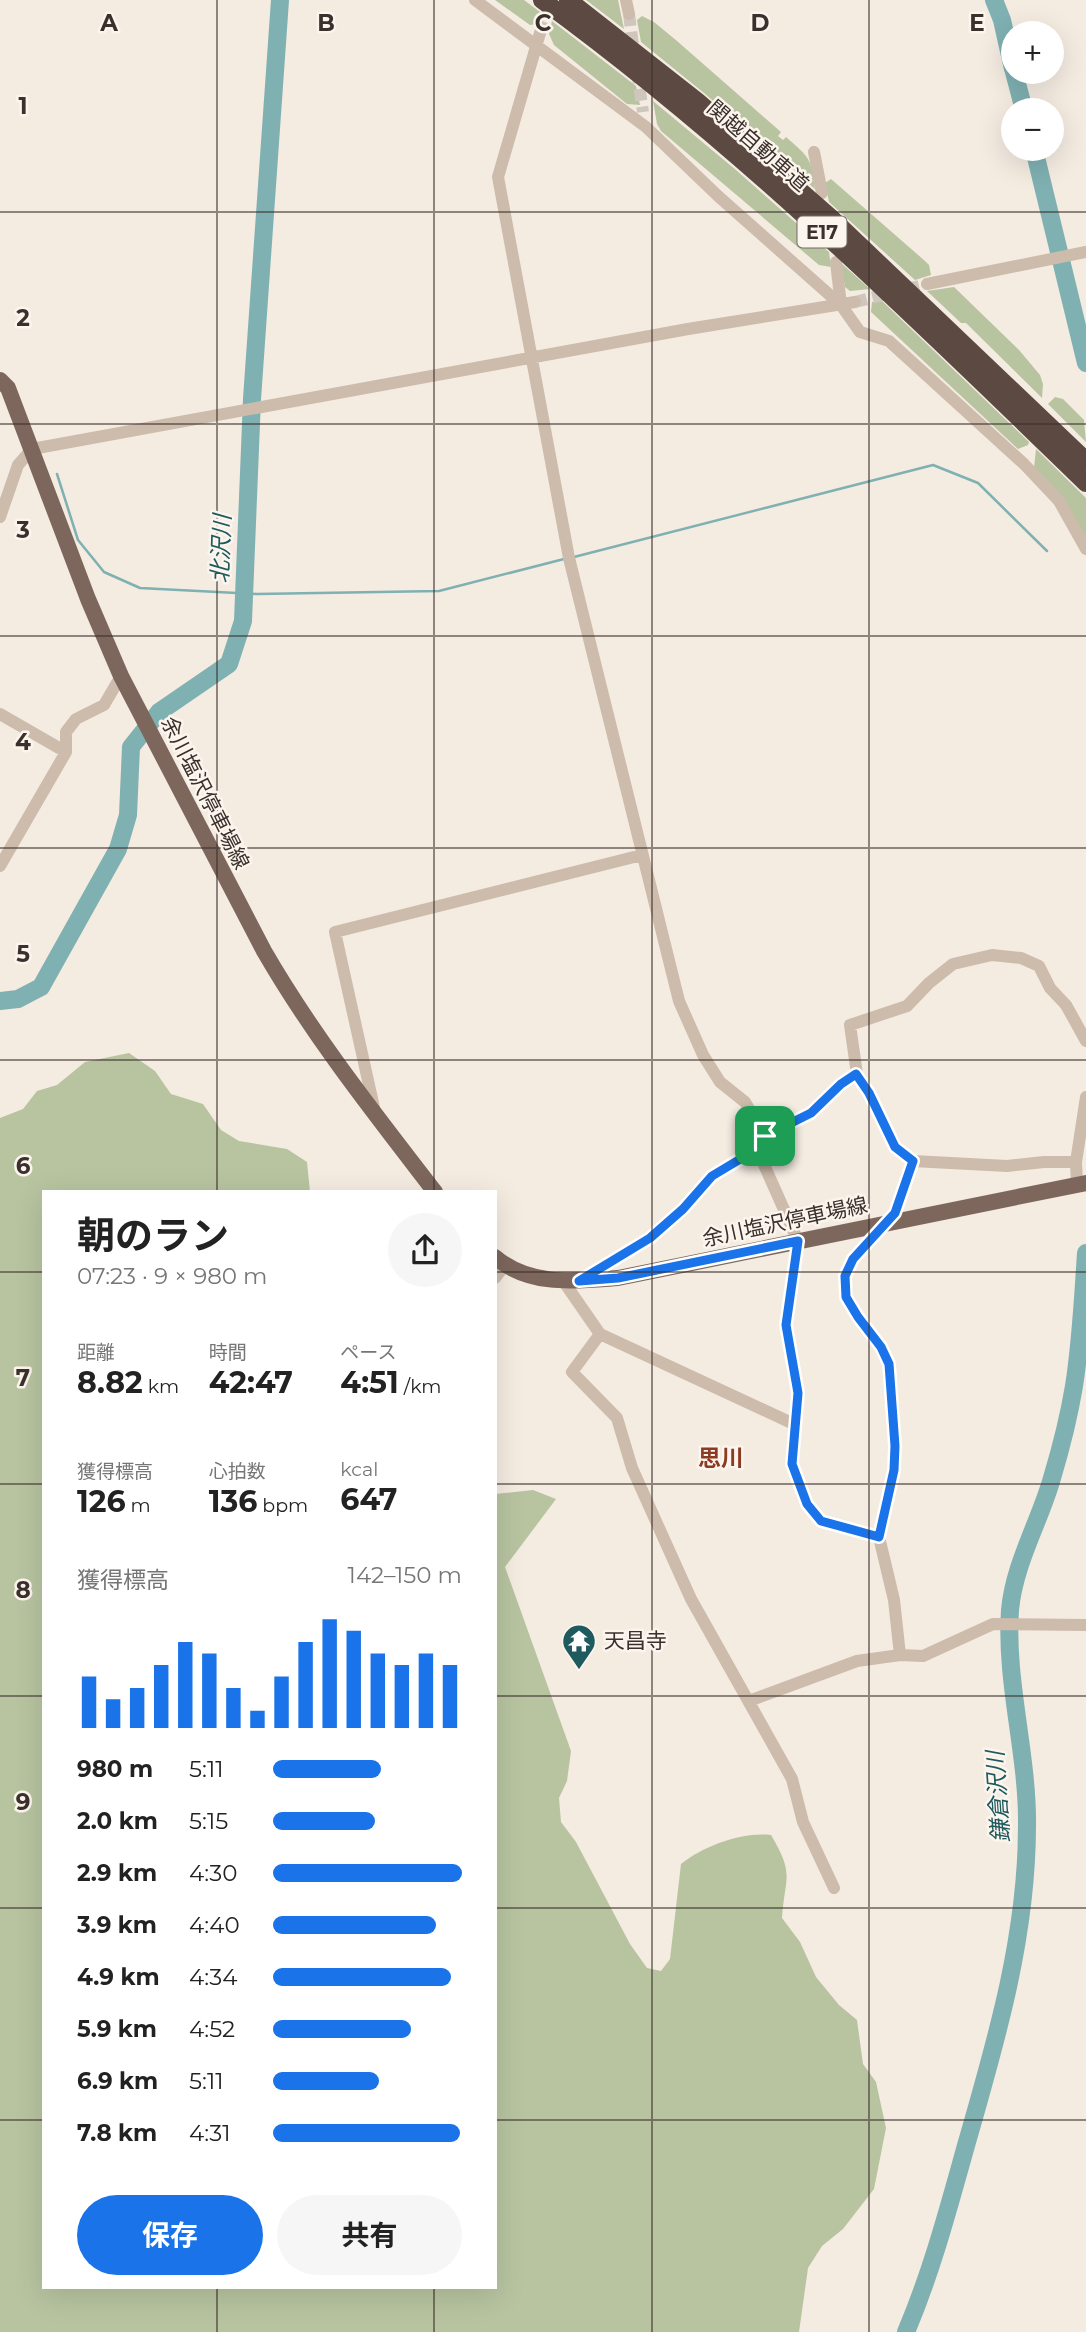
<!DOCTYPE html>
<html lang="ja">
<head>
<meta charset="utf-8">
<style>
  :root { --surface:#fff; --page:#f6f6f6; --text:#222; --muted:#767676; --accent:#1a73e8 }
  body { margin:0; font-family:Montserrat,"Noto Sans JP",sans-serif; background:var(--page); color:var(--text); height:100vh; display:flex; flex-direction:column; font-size:26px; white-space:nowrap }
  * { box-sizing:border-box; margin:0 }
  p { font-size:23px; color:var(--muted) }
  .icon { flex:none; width:38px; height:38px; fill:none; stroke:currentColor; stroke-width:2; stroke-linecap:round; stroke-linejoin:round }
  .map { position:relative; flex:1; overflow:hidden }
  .details { position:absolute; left:42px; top:1190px; width:455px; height:1099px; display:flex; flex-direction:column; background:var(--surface); border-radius:0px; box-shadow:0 7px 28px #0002 }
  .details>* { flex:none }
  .controls { position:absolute; left:1001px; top:21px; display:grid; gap:14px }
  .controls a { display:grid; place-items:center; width:63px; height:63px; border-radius:50%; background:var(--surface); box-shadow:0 7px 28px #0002; font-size:35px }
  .pin { position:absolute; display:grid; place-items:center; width:60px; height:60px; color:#fff; margin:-30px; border-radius:14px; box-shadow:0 4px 10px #0006 }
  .round { display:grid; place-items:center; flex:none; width:74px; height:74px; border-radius:37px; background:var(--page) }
  .head { display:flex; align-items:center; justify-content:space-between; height:119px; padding:0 35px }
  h1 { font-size:38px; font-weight:700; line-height:52px }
  .metrics { display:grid; grid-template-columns:repeat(3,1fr); gap:10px; height:119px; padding:7px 35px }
  .metrics div { display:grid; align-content:center }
  .metrics b { font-size:30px; font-weight:700 }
  .metrics small { font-size:19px; font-weight:400 }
  .metrics p { font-size:19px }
  .chart { height:196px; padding:14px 35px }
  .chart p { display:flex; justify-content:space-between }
  .chart svg { width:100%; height:126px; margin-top:7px; stroke:var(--accent); stroke-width:6 }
  .primary-button { display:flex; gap:14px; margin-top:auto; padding:14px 35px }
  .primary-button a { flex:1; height:80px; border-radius:42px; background:var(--accent); color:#fff; font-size:28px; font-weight:700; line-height:80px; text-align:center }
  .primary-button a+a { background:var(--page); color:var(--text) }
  ul { padding:0 35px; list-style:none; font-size:23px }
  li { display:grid; grid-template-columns:112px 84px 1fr; align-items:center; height:52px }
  li i { height:18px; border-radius:9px; background:var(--accent) }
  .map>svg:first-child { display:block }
</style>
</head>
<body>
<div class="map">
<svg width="1086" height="2332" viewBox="0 0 1086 2332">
  <rect width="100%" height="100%" fill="#f4ebe1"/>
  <!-- green -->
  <path fill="#b8c4a0" d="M 495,0 L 524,0 L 544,15 L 537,24 L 530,25 Z
    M 586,0 L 618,0 L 624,29 Z
    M 642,16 L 654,22 L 677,41 L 781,132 L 778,136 L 783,140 L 786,137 C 810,158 811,158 815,189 L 704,93 L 641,42 L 637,20 Z
    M 552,21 L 636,86 L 640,105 L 627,104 L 554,45 L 549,34 Z
    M 653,101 L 736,170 L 829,252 L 831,267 L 819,265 L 661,131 L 657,124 Z
    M 831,179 L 925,261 L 929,265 L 931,275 L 915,280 L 829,202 L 825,183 Z
    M 841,263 L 870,289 L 850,291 L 845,287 Z
    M 954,287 L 1019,350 L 1040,375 L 1043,384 L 1042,398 L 966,323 L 961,323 L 927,291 Z
    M 882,301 L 1029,442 L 1028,445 L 1018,449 L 871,312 L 872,302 Z
    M 1055,397 L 1063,399 L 1084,420 L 1086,442 L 1048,404 Z
    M 1036,449 L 1086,498 L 1086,537 L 1034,468 Z
    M 129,1053 L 155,1071 L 171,1094 L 203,1104 L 221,1130 L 239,1141 L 287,1149 L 307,1162 L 310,1192 L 44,1192 L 44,2287 L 495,2287 L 495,1494 L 533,1490 L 556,1499 L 505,1567 L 571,1751 L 567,1781 L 559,1798 L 561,1822 L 576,1842 L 630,1944 L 647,1968 L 661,1971 L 670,1959 L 681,1864 C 704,1846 741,1832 771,1835 C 795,1876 785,1875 782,1918 L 800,1942 L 816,1977 L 839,2005 L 857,2020 L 863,2064 L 876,2082 L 886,2128 L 874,2189 L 843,2229 L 822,2246 L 808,2268 L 799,2332 L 0,2332 L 0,1118 L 23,1109 L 37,1091 L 57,1085 L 85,1062 Z"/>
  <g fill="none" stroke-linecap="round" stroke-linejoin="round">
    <!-- stream -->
    <path stroke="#7fb0b2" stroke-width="2.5" d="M 57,474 L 78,540 L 104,572 L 140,588 L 257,594 L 439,591 L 564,559
      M 574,557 L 933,465 L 978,483 L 1047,551"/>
    <!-- river -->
    <path stroke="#7fb0b2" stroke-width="18" d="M 994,0 L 1002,20 L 1013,69
      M 1014,72 L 1024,110
      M 1034,149 L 1086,363
      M 0,1001 L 18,999 L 41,987 L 118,849 L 128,815 L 131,747 L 159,712 L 229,664 L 243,621 L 252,399 L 280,0
      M 906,2332 C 932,2271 949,2206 967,2142 C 997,2038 1027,1935 1027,1826 C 1028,1754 1005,1682 1010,1610 C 1014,1564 1040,1521 1052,1478 C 1061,1448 1069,1416 1074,1386 C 1081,1342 1083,1297 1086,1253"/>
    <!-- minor-tunnel -->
    <path stroke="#cfc6bd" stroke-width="12" stroke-dasharray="12 6" stroke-linecap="butt" d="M 629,14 L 634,53
      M 540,33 L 553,1
      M 637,71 L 643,112
      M 855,302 L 927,284"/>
    <!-- minor -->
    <path stroke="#cdbbac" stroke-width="12" d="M 475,0 L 646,127 L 718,196 L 841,305
      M 626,0 L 629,14
      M 540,33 L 498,177 L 569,558 L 679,1001 L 703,1055 L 720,1082 L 745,1102 L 765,1136
      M 814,152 L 822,193
      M 836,262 L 841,305 L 860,332 L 889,341 L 1024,464 L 1059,501 L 1086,549
      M 927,284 L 1086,252
      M 0,517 L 18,465 L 32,449 L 688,329 L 855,302
      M 0,714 L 66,752
      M 0,866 L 66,752 L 66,732 L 76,719 L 104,705 L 121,676
      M 857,1074 L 850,1025 L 907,1006 L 929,983 L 953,964 L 992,955 L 1021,958 L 1039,966 L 1050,988 L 1066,1005 L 1086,1041
      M 375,1112 L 335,932 L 642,855
      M 757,1149 L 798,1241 L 786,1325 L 798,1393 L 792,1464 L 807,1504 L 821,1521 L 879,1537
      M 1077,1185 L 1076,1162 L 1086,1097
      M 495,1278 L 505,1265
      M 579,1281 L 650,1238 L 683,1209 L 712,1176 L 757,1149 L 765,1136 L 811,1113 L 841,1084 L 857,1074 L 869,1093 L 895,1147 L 913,1161 L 1007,1166 L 1044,1162 L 1076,1162
      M 564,1282 L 600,1334 L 796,1425
      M 600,1334 L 572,1372 L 617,1418 L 632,1468 L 691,1599 L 792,1779 L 803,1822 L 834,1888
      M 900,1655 L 894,1600 L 879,1537 L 894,1470 L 895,1446 L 889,1364 L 881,1347 L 858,1317 L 847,1297 L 845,1276 L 853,1259 L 895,1213 L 913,1161
      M 749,1701 L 857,1661 L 900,1655 L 923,1656 L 993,1624 L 1086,1625"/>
    <!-- major -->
    <path stroke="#7d675c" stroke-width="16" d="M 0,380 L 8,388 L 88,599 L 121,676 L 264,951 C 313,1036 375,1114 435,1192
      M 495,1257 C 530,1287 576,1281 618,1278 L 1086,1183"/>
    <!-- highway -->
    <path stroke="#5c4a42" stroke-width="18" d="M 542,0 C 738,143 912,314 1086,483
      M 568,0 L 697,101 L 830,217 L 1086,461"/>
  </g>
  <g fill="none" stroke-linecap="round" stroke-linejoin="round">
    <!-- route casing -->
    <g stroke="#fff" stroke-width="14">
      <path id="route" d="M 856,1074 L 869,1093 L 895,1147 L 913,1161 L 895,1213 L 853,1259 L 845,1276 L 846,1297 L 858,1317 L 881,1347 L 889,1364 L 895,1446 L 894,1470 L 879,1537 L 821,1521 L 807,1504 L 792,1464 L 798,1393 L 786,1325 L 798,1241 L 618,1278 L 579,1281 L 650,1238 L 683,1209 L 712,1176 L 757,1149 L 765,1136 L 811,1113 L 841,1084 Z"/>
    </g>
    <!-- route -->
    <use href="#route" stroke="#1a73e8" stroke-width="9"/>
  </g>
  <!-- grid -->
  <path fill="none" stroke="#3b302b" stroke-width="2" stroke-opacity="0.55" d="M 217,0 L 217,1192M 434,0 L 434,1192M 652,0 L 652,2332M 869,0 L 869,2332M 0,212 L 1086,212M 0,424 L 1086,424M 0,636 L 1086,636M 0,848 L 1086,848M 0,1060 L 1086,1060M 0,1272 L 44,1272M 495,1272 L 1086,1272M 0,1484 L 44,1484M 495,1484 L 1086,1484M 0,1696 L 44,1696M 495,1696 L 1086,1696M 0,1908 L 44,1908M 495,1908 L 1086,1908M 0,2120 L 44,2120M 495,2120 L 1086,2120M 217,2287 L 217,2332M 434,2287 L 434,2332"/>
  <!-- icons -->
  <defs>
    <g id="temple-pin" transform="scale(1.75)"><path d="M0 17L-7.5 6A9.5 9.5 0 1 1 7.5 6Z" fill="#1f5a5e" stroke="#fbf5ee"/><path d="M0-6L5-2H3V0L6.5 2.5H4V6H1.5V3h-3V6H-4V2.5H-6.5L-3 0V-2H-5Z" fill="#fff"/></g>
  </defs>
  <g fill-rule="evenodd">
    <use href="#temple-pin" x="579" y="1641"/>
  </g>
  <g text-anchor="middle" stroke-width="5" stroke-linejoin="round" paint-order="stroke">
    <!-- shield labels -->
    <rect fill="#fbf5ee" stroke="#756b66" stroke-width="2" x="797.5" y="216.5" width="49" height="31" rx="5"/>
    <g font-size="19" font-weight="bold" fill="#3b302b">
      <text x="822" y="239">E17</text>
    </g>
    <!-- street labels -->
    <g font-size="21" fill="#3b302b" stroke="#fbf5ee">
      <text transform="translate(758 146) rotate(41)" y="7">関越自動車道</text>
      <text transform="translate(205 793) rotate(63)" y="7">余川塩沢停車場線</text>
      <text transform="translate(785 1222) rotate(-12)" y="7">余川塩沢停車場線</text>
    </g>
    <!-- poi labels -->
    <g font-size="21" fill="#3b302b" stroke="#fbf5ee" text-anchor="start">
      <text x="604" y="1648">天昌寺</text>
    </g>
    <!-- water labels -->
    <g font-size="23" font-style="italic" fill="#1f5a5e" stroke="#fbf5ee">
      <text transform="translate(221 549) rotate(-88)" y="8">北沢川</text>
      <text transform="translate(998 1797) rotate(-94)" y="8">鎌倉沢川</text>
    </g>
    <!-- neighbourhood labels -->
    <g font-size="23" font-weight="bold" fill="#8c3b22" stroke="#fbf5ee">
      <text x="721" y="1466">思川</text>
    </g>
  </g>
  <g font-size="23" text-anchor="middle" font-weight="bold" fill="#3b302b" stroke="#fbf5ee" stroke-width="5" stroke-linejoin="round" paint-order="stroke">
    <text x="109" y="31">A</text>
    <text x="326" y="31">B</text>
    <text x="543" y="31">C</text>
    <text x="760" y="31">D</text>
    <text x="977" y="31">E</text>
    <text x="23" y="114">1</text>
    <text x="23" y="326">2</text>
    <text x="23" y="538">3</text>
    <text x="23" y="750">4</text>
    <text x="23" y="962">5</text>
    <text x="23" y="1174">6</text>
    <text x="23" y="1386">7</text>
    <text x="23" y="1598">8</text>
    <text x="23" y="1810">9</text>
  </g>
</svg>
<div class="controls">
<a>+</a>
<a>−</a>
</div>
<div class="pin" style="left:765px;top:1136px;background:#1e9e55"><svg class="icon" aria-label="arrive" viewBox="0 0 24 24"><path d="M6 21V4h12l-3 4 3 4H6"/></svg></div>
<section class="details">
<div class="head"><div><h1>朝のラン</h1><p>07:23 · 9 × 980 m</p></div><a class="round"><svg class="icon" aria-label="share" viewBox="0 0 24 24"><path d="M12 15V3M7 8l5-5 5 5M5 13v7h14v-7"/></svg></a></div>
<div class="metrics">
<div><p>距離</p><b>8.82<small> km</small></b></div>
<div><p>時間</p><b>42:47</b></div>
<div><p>ペース</p><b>4:51<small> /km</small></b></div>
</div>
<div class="metrics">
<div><p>獲得標高</p><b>126<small> m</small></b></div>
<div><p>心拍数</p><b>136<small> bpm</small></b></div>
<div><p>kcal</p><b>647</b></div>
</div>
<div class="chart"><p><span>獲得標高</span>142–150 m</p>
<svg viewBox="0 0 160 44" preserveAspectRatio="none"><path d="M5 44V26M15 44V34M25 44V30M35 44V22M45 44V14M55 44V18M65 44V30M75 44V38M85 44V26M95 44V14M105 44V6M115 44V10M125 44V18M135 44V22M145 44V18M155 44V22"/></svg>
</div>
<ul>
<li><b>980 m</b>5:11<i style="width:57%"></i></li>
<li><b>2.0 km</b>5:15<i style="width:54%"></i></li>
<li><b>2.9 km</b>4:30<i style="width:100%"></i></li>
<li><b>3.9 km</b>4:40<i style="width:86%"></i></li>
<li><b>4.9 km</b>4:34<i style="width:94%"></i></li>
<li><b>5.9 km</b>4:52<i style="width:73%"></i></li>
<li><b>6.9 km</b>5:11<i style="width:56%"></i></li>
<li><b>7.8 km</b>4:31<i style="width:99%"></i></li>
</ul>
<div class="primary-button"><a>保存</a><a>共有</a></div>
</section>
</div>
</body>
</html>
